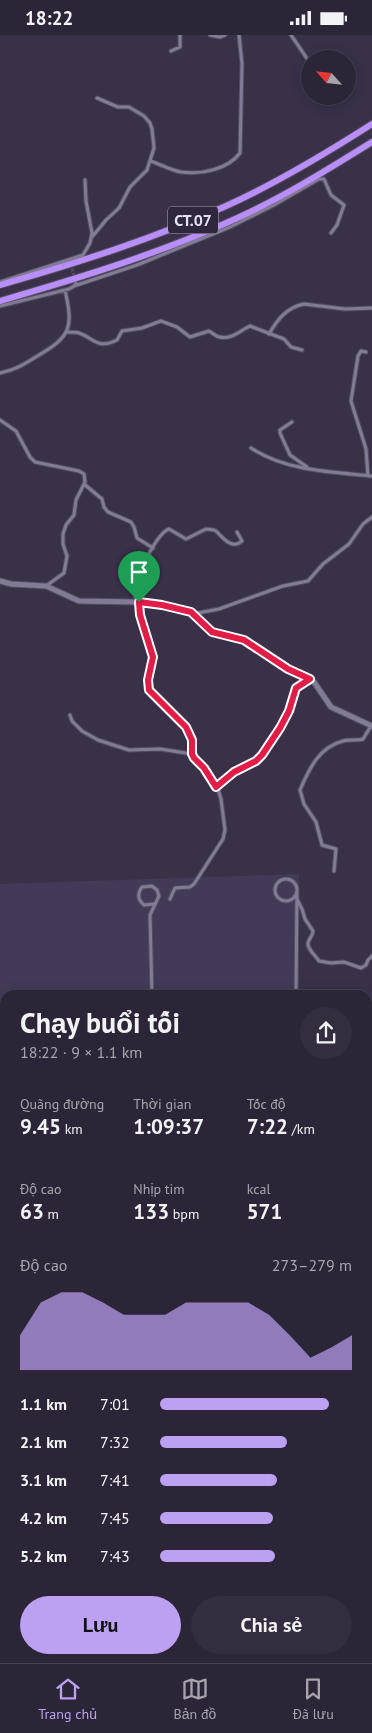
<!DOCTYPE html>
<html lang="vi">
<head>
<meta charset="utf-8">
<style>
  :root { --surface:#2c2537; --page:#342d3f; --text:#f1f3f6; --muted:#a6a5ad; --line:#484252; --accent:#bca0f2 }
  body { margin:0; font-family:"PT Sans",sans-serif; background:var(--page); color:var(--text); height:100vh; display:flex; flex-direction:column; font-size:19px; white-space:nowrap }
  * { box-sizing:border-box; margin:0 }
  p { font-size:16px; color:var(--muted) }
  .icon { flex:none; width:28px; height:28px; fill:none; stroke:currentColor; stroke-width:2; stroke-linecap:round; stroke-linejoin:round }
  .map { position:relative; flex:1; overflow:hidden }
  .sheet { position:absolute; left:0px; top:955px; width:372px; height:674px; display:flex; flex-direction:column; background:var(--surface); border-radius:15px 15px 0 0; box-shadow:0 2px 12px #0003,0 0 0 1px var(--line) }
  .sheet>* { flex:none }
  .needle { width:32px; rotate:297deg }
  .controls { position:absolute; left:301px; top:15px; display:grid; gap:10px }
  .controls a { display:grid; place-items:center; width:55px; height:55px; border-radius:50%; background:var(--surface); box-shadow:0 2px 12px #0003,0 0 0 1px var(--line); font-size:25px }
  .pin { position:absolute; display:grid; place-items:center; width:42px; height:42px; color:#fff; margin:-51px -21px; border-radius:50% 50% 50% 0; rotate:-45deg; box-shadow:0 0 5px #0007 }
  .pin .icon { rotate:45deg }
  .round { display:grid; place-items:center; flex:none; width:52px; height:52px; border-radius:26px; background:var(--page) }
  .summary { display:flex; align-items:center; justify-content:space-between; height:85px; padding:0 20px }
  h1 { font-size:28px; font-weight:800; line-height:38px }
  .figures { display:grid; grid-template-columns:repeat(3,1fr); gap:8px; height:85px; padding:5px 20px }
  .figures div { display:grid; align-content:center }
  .figures b { font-size:21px; font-weight:800 }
  .figures small { font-size:14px; font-weight:400 }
  .figures p { font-size:14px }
  .chart { height:140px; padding:10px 20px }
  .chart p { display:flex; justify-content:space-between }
  .chart svg { width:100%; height:90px; margin-top:5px; fill:var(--accent); opacity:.7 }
  .primary-button { display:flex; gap:10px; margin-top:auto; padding:10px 20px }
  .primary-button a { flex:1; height:58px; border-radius:30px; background:var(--accent); color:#111; font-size:20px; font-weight:800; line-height:58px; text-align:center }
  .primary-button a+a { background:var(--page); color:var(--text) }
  ul { padding:0 20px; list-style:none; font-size:16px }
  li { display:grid; grid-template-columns:80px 60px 1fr; align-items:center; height:38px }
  li i { height:12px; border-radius:6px; background:var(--accent) }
  .status { display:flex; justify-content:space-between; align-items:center; height:35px; padding:0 25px; background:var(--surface); direction:ltr }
  .status svg { height:14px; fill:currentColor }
  .tab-bar { display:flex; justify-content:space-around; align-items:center; height:70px; border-top:1px solid var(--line); background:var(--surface); font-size:14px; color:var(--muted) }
  .tab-bar a { display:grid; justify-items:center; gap:2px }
  .tab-bar .active { color:var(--accent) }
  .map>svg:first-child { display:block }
</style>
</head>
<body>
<div class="status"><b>18:22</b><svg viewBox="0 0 49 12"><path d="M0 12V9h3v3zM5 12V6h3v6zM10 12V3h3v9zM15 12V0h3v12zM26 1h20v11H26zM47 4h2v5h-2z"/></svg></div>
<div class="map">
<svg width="372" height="1628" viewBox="0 0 372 1628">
  <rect width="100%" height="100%" fill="#3a3149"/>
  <!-- built -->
  <path fill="#443a58" d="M 299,839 L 299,960 L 5,960 L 5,1512 L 0,1512 L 0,849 Z"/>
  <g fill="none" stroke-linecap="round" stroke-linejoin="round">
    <!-- street-tunnel -->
    <path stroke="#544b62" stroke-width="3" stroke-dasharray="3 1.5" stroke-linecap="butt" d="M 71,229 L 75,245"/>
    <!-- street casing -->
    <g stroke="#544d61" stroke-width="5">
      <path id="street" d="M 210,0 L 220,2 L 225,0
        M 291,0 L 310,28
        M 171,16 L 180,12 L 180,0
        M 348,44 L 354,46
        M 151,126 C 161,130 171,135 181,137 C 202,140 228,134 240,118 L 242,29 L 239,0
        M 92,202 L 106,185 L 119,173 L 130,152 L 147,135 L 154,113 L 152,94 L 150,88 L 144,81 L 129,72 L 118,72 L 97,63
        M 0,247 L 83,220 L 90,208 L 92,198 L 86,166 L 85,145
        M 74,251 L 137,230 L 230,192 L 274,170 L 319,144 L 324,144 L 331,160 L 344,170 L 337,190 L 331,198
        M 0,271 L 69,254 L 74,251 L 76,248
        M 67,297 C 71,297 76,297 79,298 C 94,303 97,315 117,305 L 122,296 L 142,293 L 161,286 L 177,292 L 190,302 L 209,296 C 213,298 216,302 220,302 C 231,305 241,295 250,291 L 284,304 L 291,312 L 302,315
        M 269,299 C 277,285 287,272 304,269 L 345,274 L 372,273
        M 366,317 L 361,316 L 358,321 L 351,366 L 366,414 L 368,441
        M 0,338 C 18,334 24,329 39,320 C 72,301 73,291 65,255
        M 0,385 L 16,396 L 30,422 L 35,427 L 79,436 L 84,439 L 85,447 L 76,465 L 74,480 L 66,490 L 63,499 L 63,509 L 67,521 L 64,538 L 46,551
        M 292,387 L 280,395 L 280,398 L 290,420 L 307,432
        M 251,413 C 286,436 332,437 372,441
        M 84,449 L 102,464 L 104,472 L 108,477 L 131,487 L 134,492 L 137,503 L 153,513
        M 216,496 C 223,503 232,515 242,506 L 237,497
        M 136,567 C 135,562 135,556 136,551 C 138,538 157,498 169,494 L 186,504 L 206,494 L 214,495
        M 139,567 L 140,581 L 153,622 L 148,645 L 149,655 L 180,686 L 190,698 L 192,705 L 192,719 L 204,733 L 217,751 L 221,764 L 225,795 L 223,804 L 194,849 L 190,852 L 175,853 L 170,864
        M 196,580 L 198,578 L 219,574 L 283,551 L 308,546 L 323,529 L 349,509 L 363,489 L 372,482
        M 70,680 L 72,686 L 82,696 L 98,705 L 129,715 L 160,714 L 192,719
        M 217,751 L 234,737 L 259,723 L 280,693 L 289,676 L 296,653 L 309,645
        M 334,836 L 336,814 L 322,810 L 316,787 L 304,769 L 300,755 C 309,734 319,712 343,706 C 350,704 357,706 363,704 L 371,691
        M275 855a11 11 0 1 1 22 0a11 11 0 1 1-22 0Z
        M 297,864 L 302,874 L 305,884 L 313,896 C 313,901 309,903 308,908 C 307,914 316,921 319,926 L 331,928 L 344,927 L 361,933 L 366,930 L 368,925 L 372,921
        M 152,960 L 150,880 L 159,861 L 157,855 L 152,851 L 142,852 C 137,859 138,865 144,870 L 154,869
        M 296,960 L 297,853
        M 0,1003 L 5,1003
        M 0,1012 L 5,1012
        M 368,1149 L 372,1149
        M 368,1403 L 372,1402
        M 317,1624 L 318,1624
        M 340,1624 L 343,1628
        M 301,1628 L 302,1624"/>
    </g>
    <!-- secondary casing -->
    <g stroke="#544d61" stroke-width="7">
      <path id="secondary" d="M 0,546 L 11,549 L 46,551 L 79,566 L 136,567 L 162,570 L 191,577 L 212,597 L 245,605 L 288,634 L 309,644 L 314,647 L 331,672 L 372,691
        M 368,1105 L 372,1103
        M 0,1109 L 5,1109
        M 368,1112 L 372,1111
        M 0,1119 L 5,1119"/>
    </g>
    <!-- highway casing -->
    <g stroke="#544d61" stroke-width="8">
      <path id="highway" d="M 0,250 C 77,228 153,204 226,171 C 277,148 325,119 372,89
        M 0,266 C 79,243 158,219 233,185 C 282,163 327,135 372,107"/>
    </g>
    <!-- street -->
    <use href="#street" stroke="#837a95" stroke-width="3"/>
    <!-- secondary -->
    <use href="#secondary" stroke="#837a95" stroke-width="5"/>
    <!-- highway -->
    <use href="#highway" stroke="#b88ffa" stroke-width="6"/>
  </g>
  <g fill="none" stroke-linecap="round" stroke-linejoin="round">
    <!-- route casing -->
    <g stroke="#fff" stroke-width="10">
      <path id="route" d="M 139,567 L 162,570 L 191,577 L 212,597 L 244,605 L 288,634 L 310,644 L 296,653 L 289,676 L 280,693 L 262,720 L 256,726 L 234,737 L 216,752 L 204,733 L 194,723 L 192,719 L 192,705 L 186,692 L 149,655 L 148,645 L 153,622 L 140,580 Z"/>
    </g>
    <!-- route -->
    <use href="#route" stroke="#e11d48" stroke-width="6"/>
  </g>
  <g text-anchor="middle" stroke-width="4" stroke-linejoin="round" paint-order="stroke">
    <!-- shield labels -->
    <rect fill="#30273e" stroke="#afa9bb" stroke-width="1" x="168" y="171.5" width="50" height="27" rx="4"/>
    <g font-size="16" font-weight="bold" fill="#e6e1f0">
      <text x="193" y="191">CT.07</text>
    </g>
  </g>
</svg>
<div class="controls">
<a><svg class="needle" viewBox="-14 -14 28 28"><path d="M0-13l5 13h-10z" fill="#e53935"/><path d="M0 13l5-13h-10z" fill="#a6a5ad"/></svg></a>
</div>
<div class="pin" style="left:139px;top:567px;background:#1e9e55"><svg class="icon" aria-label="arrive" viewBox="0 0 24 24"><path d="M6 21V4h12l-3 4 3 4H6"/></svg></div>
<section class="sheet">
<div class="summary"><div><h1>Chạy buổi tối</h1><p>18:22 · 9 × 1.1 km</p></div><a class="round"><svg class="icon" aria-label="share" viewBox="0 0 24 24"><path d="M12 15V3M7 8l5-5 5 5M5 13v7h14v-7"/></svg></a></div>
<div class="figures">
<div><p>Quãng đường</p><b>9.45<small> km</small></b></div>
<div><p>Thời gian</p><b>1:09:37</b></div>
<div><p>Tốc độ</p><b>7:22<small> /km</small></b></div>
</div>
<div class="figures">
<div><p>Độ cao</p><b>63<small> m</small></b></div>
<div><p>Nhịp tim</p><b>133<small> bpm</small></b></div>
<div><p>kcal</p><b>571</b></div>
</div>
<div class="chart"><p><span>Độ cao</span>273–279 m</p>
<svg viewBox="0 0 160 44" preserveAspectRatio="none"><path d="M0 44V27L10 11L20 6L30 6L40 11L50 17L60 17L70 17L80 11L90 11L100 11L110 11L120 17L130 27L140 38L150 33L160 27V44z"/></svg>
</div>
<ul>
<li><b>1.1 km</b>7:01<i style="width:88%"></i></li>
<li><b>2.1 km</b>7:32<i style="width:66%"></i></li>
<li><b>3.1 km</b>7:41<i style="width:61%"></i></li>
<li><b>4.2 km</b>7:45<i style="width:59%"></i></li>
<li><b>5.2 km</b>7:43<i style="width:60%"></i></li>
</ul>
<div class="primary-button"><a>Lưu</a><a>Chia sẻ</a></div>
</section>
</div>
<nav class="tab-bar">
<a class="active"><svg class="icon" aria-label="home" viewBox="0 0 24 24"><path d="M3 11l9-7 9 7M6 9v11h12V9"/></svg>Trang chủ</a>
<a><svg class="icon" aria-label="map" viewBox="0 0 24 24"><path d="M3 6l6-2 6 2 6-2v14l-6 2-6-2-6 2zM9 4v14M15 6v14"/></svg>Bản đồ</a>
<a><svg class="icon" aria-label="saved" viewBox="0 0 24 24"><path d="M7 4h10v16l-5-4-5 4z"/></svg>Đã lưu</a>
</nav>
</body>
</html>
